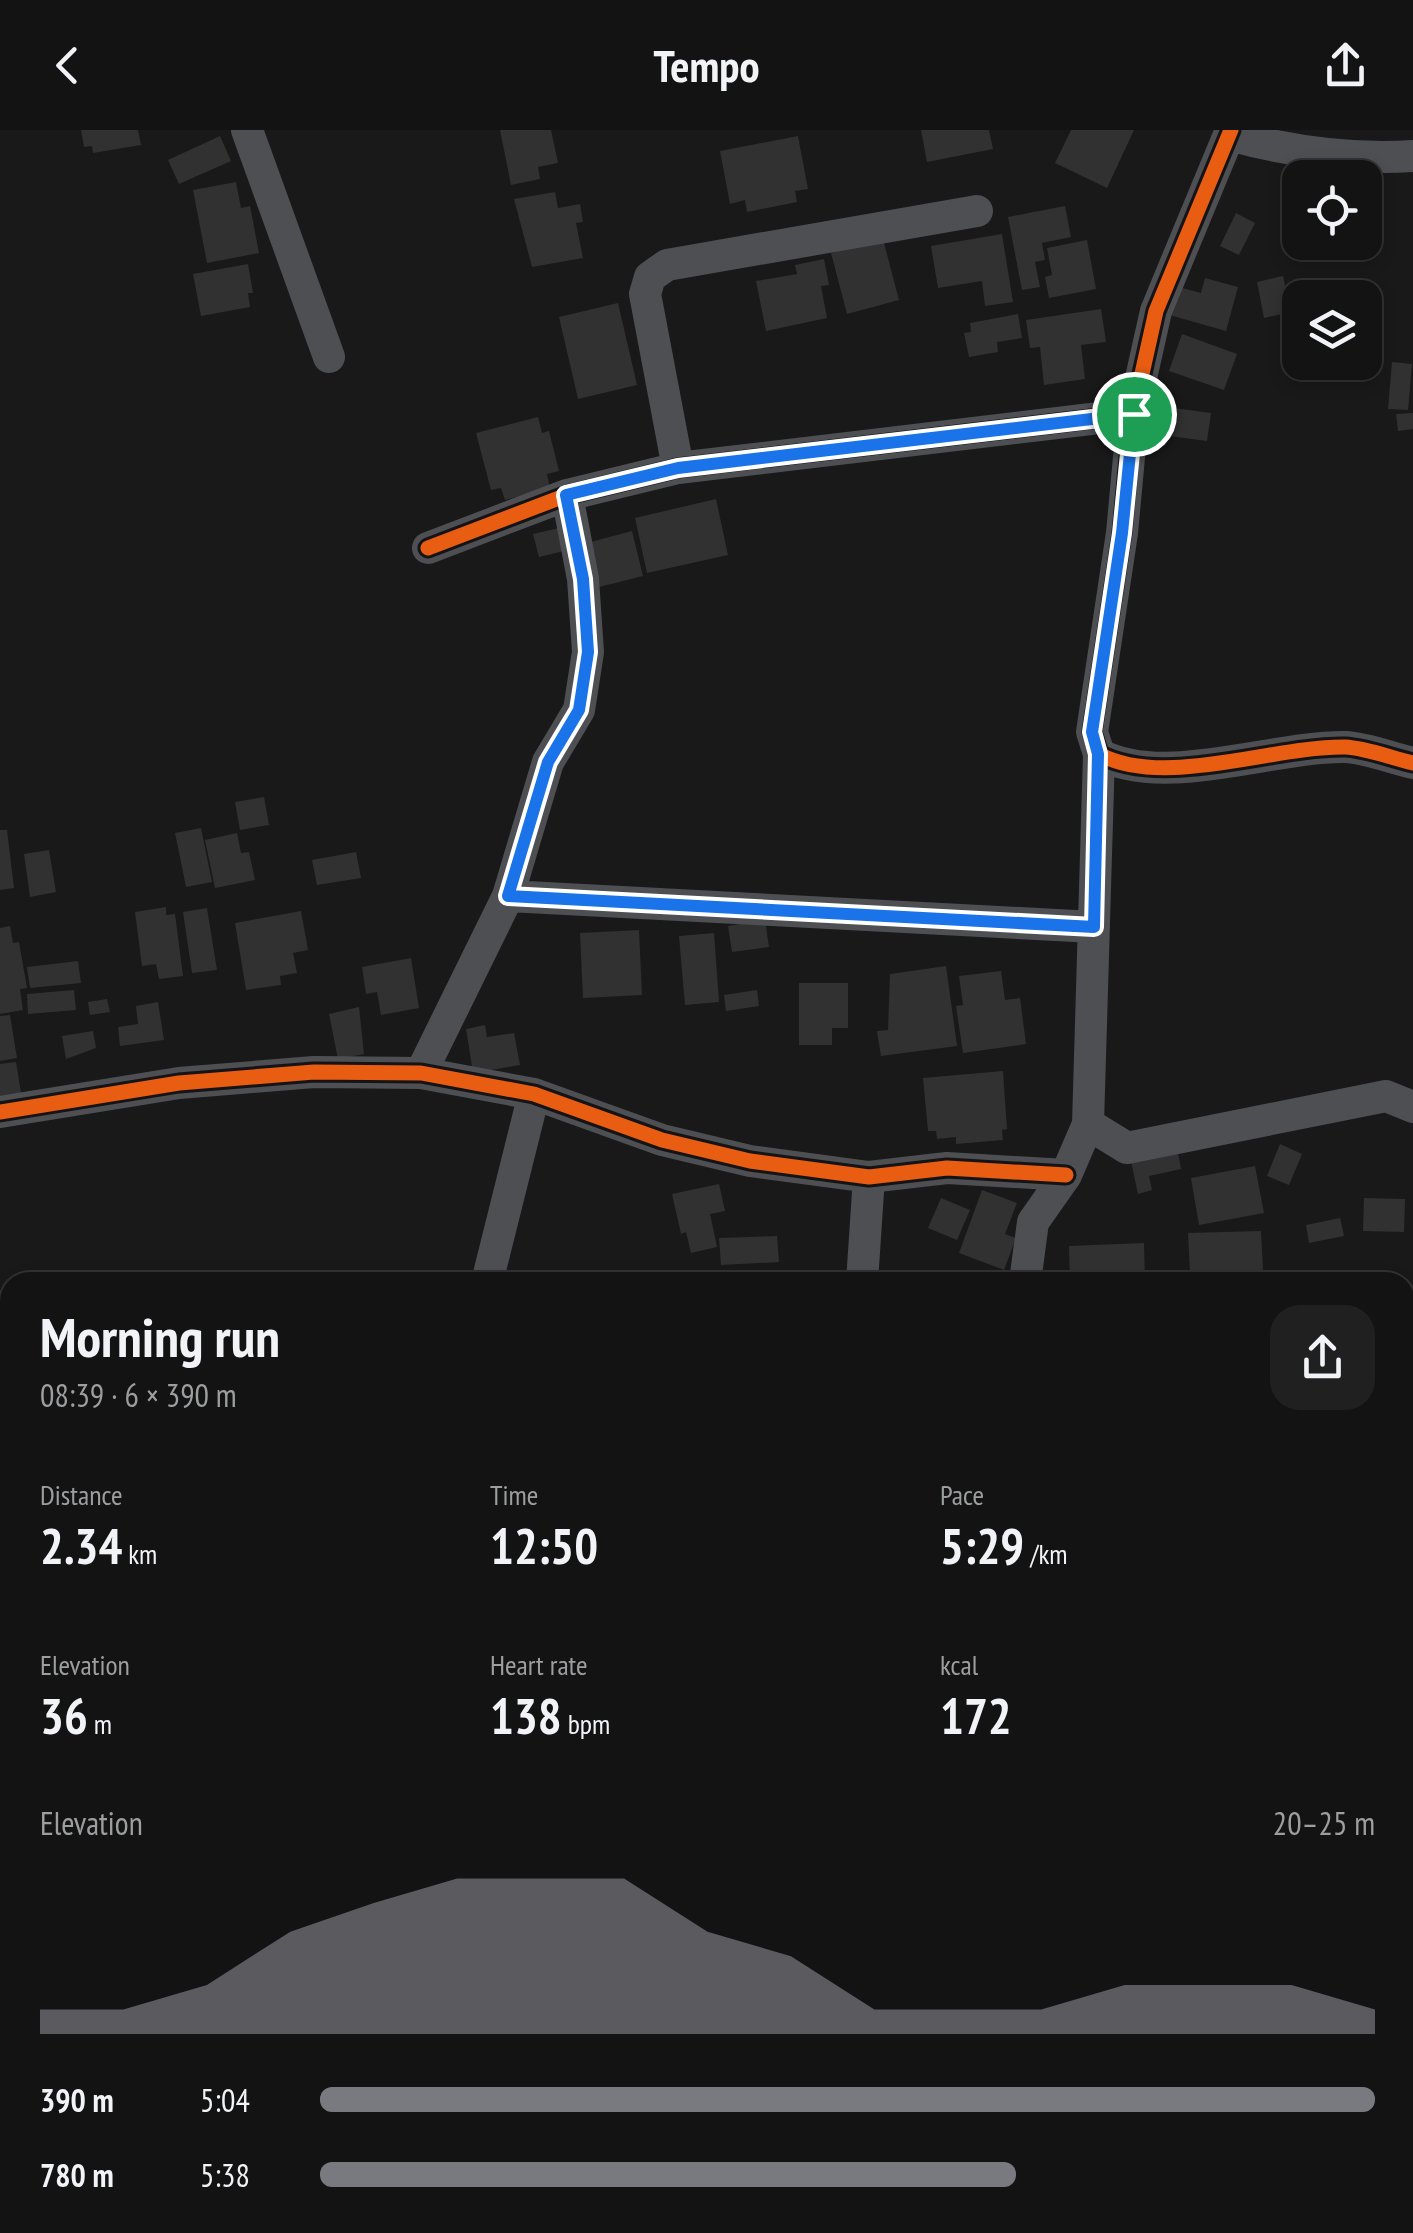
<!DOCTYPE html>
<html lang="en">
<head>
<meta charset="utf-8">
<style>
  :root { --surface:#131313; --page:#202021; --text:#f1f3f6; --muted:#9d9ea0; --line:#323233; --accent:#797980 }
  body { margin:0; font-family:"PT Sans Narrow",sans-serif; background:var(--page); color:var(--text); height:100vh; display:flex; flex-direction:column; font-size:38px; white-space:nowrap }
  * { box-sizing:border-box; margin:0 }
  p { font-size:32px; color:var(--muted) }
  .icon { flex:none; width:55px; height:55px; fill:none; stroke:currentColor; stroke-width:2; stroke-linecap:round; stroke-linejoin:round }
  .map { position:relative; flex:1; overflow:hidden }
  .panel { position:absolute; left:0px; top:1142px; width:1415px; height:962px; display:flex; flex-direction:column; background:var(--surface); border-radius:30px 30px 0 0; box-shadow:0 5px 15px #0003,0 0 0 2px var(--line) }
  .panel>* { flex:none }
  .controls { position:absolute; left:1282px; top:30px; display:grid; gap:20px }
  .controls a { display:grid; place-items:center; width:100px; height:100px; border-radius:20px; background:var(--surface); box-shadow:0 5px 15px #0003,0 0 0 2px var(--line); font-size:50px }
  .pin { position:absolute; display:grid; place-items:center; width:85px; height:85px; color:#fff; margin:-42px; border:5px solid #fff; border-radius:50%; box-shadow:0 2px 10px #0007 }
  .round { display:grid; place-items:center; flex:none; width:105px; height:105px; border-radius:30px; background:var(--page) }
  .overview { display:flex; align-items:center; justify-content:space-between; height:170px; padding:0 40px }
  h1 { font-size:55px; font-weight:700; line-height:75px }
  .metrics { display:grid; grid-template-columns:repeat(3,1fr); gap:15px; height:170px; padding:10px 40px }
  .metrics div { display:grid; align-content:center }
  .metrics b { font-size:50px; font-weight:700 }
  .metrics small { font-size:28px; font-weight:400 }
  .metrics p { font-size:28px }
  .chart { height:280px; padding:20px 40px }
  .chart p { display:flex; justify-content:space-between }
  .chart svg { width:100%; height:180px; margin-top:10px; fill:var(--accent); opacity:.7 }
  ul { padding:0 40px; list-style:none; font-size:32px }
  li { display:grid; grid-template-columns:160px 120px 1fr; align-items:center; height:75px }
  li i { height:25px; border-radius:12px; background:var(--accent) }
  header { display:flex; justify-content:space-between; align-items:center; height:130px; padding:0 40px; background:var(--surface); font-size:45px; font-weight:700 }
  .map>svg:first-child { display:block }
</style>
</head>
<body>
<header><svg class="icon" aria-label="back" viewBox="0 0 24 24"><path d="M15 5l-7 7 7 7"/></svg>Tempo<svg class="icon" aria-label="share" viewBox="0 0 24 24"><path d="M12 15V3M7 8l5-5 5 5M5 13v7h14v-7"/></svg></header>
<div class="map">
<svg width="1413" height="2103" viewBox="0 0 1413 2103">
  <rect width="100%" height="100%" fill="#191919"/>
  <!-- building -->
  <path fill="#313131" d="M 81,0 L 138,0 L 141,15 L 93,23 L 92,16 L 84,17 Z
    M 500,0 L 551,0 L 558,33 L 538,37 L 540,49 L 511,55 Z
    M 921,0 L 989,0 L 993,19 L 927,32 Z
    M 1071,0 L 1134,0 L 1107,58 L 1055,33 Z
    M 220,6 L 231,31 L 179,54 L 168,30 Z
    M 798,6 L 808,59 L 795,61 L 797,72 L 747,82 L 745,70 L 730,74 L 720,21 Z
    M 236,52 L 241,78 L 250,76 L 259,123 L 207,133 L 193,60 Z
    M 555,62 L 558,78 L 580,74 L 583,92 L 576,93 L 583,128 L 532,137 L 514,69 Z
    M 1065,76 L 1071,107 L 1042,113 L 1045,130 L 1035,132 L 1040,157 L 1022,160 L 1008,87 Z
    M 1236,83 L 1255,93 L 1239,125 L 1220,116 Z
    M 1002,104 L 1013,172 L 985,176 L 982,151 L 938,158 L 931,116 Z
    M 883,109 L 899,170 L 847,184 L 831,123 Z
    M 1087,110 L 1096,159 L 1049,168 L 1045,147 L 1052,145 L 1047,118 Z
    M 824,129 L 829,155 L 821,156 L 827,188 L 766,201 L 756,151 L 797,144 L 795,135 Z
    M 248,134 L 253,163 L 248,163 L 250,177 L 201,186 L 193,144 Z
    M 1283,146 L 1291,182 L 1264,188 L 1257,152 Z
    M 1205,148 L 1238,157 L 1226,201 L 1166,184 L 1175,156 L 1201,163 Z
    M 618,173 L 637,255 L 578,269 L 559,187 Z
    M 1101,179 L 1106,212 L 1081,215 L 1085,249 L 1044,255 L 1040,217 L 1030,218 L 1026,190 Z
    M 1018,184 L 1022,208 L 997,212 L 998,222 L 969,227 L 964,203 L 971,202 L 970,193 Z
    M 1182,204 L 1237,224 L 1224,260 L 1169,241 Z
    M 1392,232 L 1412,234 L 1408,280 L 1388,279 Z
    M 1166,277 L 1211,283 L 1207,311 L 1162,305 Z
    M 1413,283 L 1413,299 L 1398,301 L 1396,284 Z
    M 538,287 L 542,303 L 549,301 L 559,341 L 547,344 L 550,358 L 505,370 L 501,358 L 491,360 L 476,303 Z
    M 716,369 L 728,425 L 647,443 L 635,388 Z
    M 559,398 L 564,421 L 539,427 L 533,404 Z
    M 632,401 L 643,446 L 595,458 L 583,414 Z
    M 264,667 L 269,695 L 240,700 L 235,672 Z
    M 201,698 L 212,752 L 186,757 L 175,703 Z
    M 0,700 L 7,700 L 14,758 L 0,760 Z
    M 237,703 L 241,723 L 249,722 L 255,750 L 215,758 L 205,710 Z
    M 49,720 L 56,762 L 30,767 L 24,724 Z
    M 356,722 L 361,748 L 317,755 L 312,730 Z
    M 166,777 L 166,785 L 175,784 L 183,846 L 159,849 L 156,834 L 142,836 L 135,782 Z
    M 207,778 L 217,840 L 192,843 L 183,782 Z
    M 301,781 L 308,820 L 293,823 L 297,843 L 280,846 L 281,855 L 246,860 L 235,793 Z
    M 765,790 L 769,817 L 732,822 L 728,796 Z
    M 10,796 L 13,813 L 19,812 L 27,858 L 20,859 L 23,880 L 0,884 L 0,798 Z
    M 639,800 L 642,865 L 583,868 L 580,803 Z
    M 714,803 L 719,872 L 685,875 L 679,806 Z
    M 411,828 L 419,878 L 381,885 L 377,862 L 366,864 L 362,837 Z
    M 78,831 L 81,853 L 30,858 L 27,837 Z
    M 946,836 L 957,916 L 881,926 L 877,901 L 888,900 L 890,844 Z
    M 1001,841 L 1005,870 L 1020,868 L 1026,914 L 963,923 L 956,876 L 963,875 L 959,846 Z
    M 799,853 L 848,853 L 848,898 L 832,898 L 832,915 L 799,915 Z
    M 74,860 L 76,880 L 28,884 L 27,864 Z
    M 757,860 L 759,876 L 726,881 L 724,865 Z
    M 107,869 L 110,882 L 90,885 L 88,872 Z
    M 158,872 L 164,910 L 120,916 L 118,897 L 138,894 L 136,876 Z
    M 359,877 L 364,924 L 338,929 L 329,884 Z
    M 10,885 L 17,928 L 0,931 L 0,886 Z
    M 485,895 L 487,907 L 514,903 L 520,935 L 473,943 L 466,899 Z
    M 93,901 L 96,918 L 66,929 L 62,906 Z
    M 16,932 L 21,963 L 0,966 L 0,934 Z
    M 1003,941 L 1007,999 L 1002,1000 L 1003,1010 L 956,1014 L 956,1007 L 937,1009 L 936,1001 L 928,1001 L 923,948 Z
    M 1176,1012 L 1181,1039 L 1149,1046 L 1152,1060 L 1138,1064 L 1129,1022 Z
    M 1280,1014 L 1302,1024 L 1289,1055 L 1267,1046 Z
    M 1255,1036 L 1264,1083 L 1199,1095 L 1191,1048 Z
    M 719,1054 L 725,1081 L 710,1084 L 717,1117 L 691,1123 L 686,1102 L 681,1104 L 672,1064 Z
    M 982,1060 L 1017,1073 L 1005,1104 L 1016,1108 L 1004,1140 L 959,1123 Z
    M 941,1068 L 970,1080 L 957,1110 L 928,1098 Z
    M 1364,1068 L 1405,1069 L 1404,1102 L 1363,1101 Z
    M 1340,1088 L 1344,1106 L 1309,1113 L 1306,1095 Z
    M 1261,1101 L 1263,1140 L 1190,1143 L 1188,1103 Z
    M 777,1106 L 779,1132 L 721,1135 L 719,1108 Z
    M 1144,1113 L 1145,1152 L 1070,1152 L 1069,1116 Z
    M 1413,1411 L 1413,1475 L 1405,1477 L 1405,1413 Z
    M 10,2071 L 10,2087 L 0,2089 L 0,2073 Z
    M 137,2095 L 177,2095 L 179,2103 L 139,2103 Z
    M 187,2095 L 217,2095 L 218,2102 L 189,2103 Z
    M 958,2095 L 995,2095 L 988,2103 L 968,2103 Z
    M 1012,2095 L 1072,2095 L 1073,2103 L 1013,2103 Z"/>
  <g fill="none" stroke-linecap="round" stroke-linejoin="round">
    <!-- street -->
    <path stroke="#4e4f52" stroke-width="32" d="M 247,0 L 329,227
      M 1231,0 L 1156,181 L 1133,284 L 1122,403 L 1092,602 L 1099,624 C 1164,659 1272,616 1345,617 C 1367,618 1391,628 1413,633
      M 1230,5 C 1291,22 1350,30 1413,26
      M 678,338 L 645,164 L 650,147 L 667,135 L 977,81
      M 428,418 L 567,365 L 678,338 L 1133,284
      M 508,766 L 1094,797
      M 421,943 L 508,766 L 548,632 L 579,580 L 588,522 L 583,449 L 567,365
      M 0,982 L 179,953 L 314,942 L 421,943 L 534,964 L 662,1010 L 750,1031 L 869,1047 L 947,1038 L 1066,1045
      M 1088,994 L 1127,1018 L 1386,966 L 1413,977
      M 487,1152 L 534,964
      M 862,1152 L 869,1047
      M 1025,1152 L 1033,1092 L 1066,1045 L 1088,994 L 1099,624
      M 1405,1225 L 1413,1190
      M 1405,1307 L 1413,1315
      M 0,1544 L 10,1541
      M 0,1639 L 10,1712
      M 0,1931 L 10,1930
      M 63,2103 L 66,2095"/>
    <!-- cycleway casing -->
    <g stroke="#141315" stroke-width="21">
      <path id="cycleway" d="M 1231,0 L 1156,181 L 1133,284 L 1122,403 L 1092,602 L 1099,624 C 1164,659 1272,616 1345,617 C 1367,618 1391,628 1413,633
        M 428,418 L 567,365 L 678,338 L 1133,284
        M 0,982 L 179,953 L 314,942 L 421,943 L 534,964 L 662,1010 L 750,1031 L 869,1047 L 947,1038 L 1066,1045"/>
    </g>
    <!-- cycleway -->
    <use href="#cycleway" stroke="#e95d12" stroke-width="15"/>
  </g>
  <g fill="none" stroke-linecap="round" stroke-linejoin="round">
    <!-- route casing -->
    <g stroke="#fff" stroke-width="20">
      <path id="route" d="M 1134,284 L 1122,403 L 1092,602 L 1098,624 L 1094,797 L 508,766 L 548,632 L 579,580 L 588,522 L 583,449 L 566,365 L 678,338 Z"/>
    </g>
    <!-- route -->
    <use href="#route" stroke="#1a73e8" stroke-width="12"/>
  </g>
</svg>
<div class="controls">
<a><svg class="icon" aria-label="locate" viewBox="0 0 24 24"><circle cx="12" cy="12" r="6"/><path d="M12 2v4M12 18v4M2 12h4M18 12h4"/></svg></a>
<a><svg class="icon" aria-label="layers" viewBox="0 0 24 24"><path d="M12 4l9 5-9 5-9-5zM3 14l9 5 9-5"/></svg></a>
</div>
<div class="pin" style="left:1134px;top:284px;background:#1e9e55"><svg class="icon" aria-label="arrive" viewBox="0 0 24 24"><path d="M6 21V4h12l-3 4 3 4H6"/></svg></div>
<section class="panel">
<div class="overview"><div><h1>Morning run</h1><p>08:39 · 6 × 390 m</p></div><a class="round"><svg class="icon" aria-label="share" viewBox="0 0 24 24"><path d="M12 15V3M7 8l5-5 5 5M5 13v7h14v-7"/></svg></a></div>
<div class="metrics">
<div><p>Distance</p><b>2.34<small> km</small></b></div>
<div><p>Time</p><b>12:50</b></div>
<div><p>Pace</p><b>5:29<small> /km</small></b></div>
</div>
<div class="metrics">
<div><p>Elevation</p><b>36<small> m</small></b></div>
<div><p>Heart rate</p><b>138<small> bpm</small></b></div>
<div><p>kcal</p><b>172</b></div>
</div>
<div class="chart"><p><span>Elevation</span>20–25 m</p>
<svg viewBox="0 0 160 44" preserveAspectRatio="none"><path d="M0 44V38L10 38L20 32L30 19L40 12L50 6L60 6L70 6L80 19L90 25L100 38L110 38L120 38L130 32L140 32L150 32L160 38V44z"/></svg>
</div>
<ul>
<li><b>390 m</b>5:04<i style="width:100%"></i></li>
<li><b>780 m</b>5:38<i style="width:66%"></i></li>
</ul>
</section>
</div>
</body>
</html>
